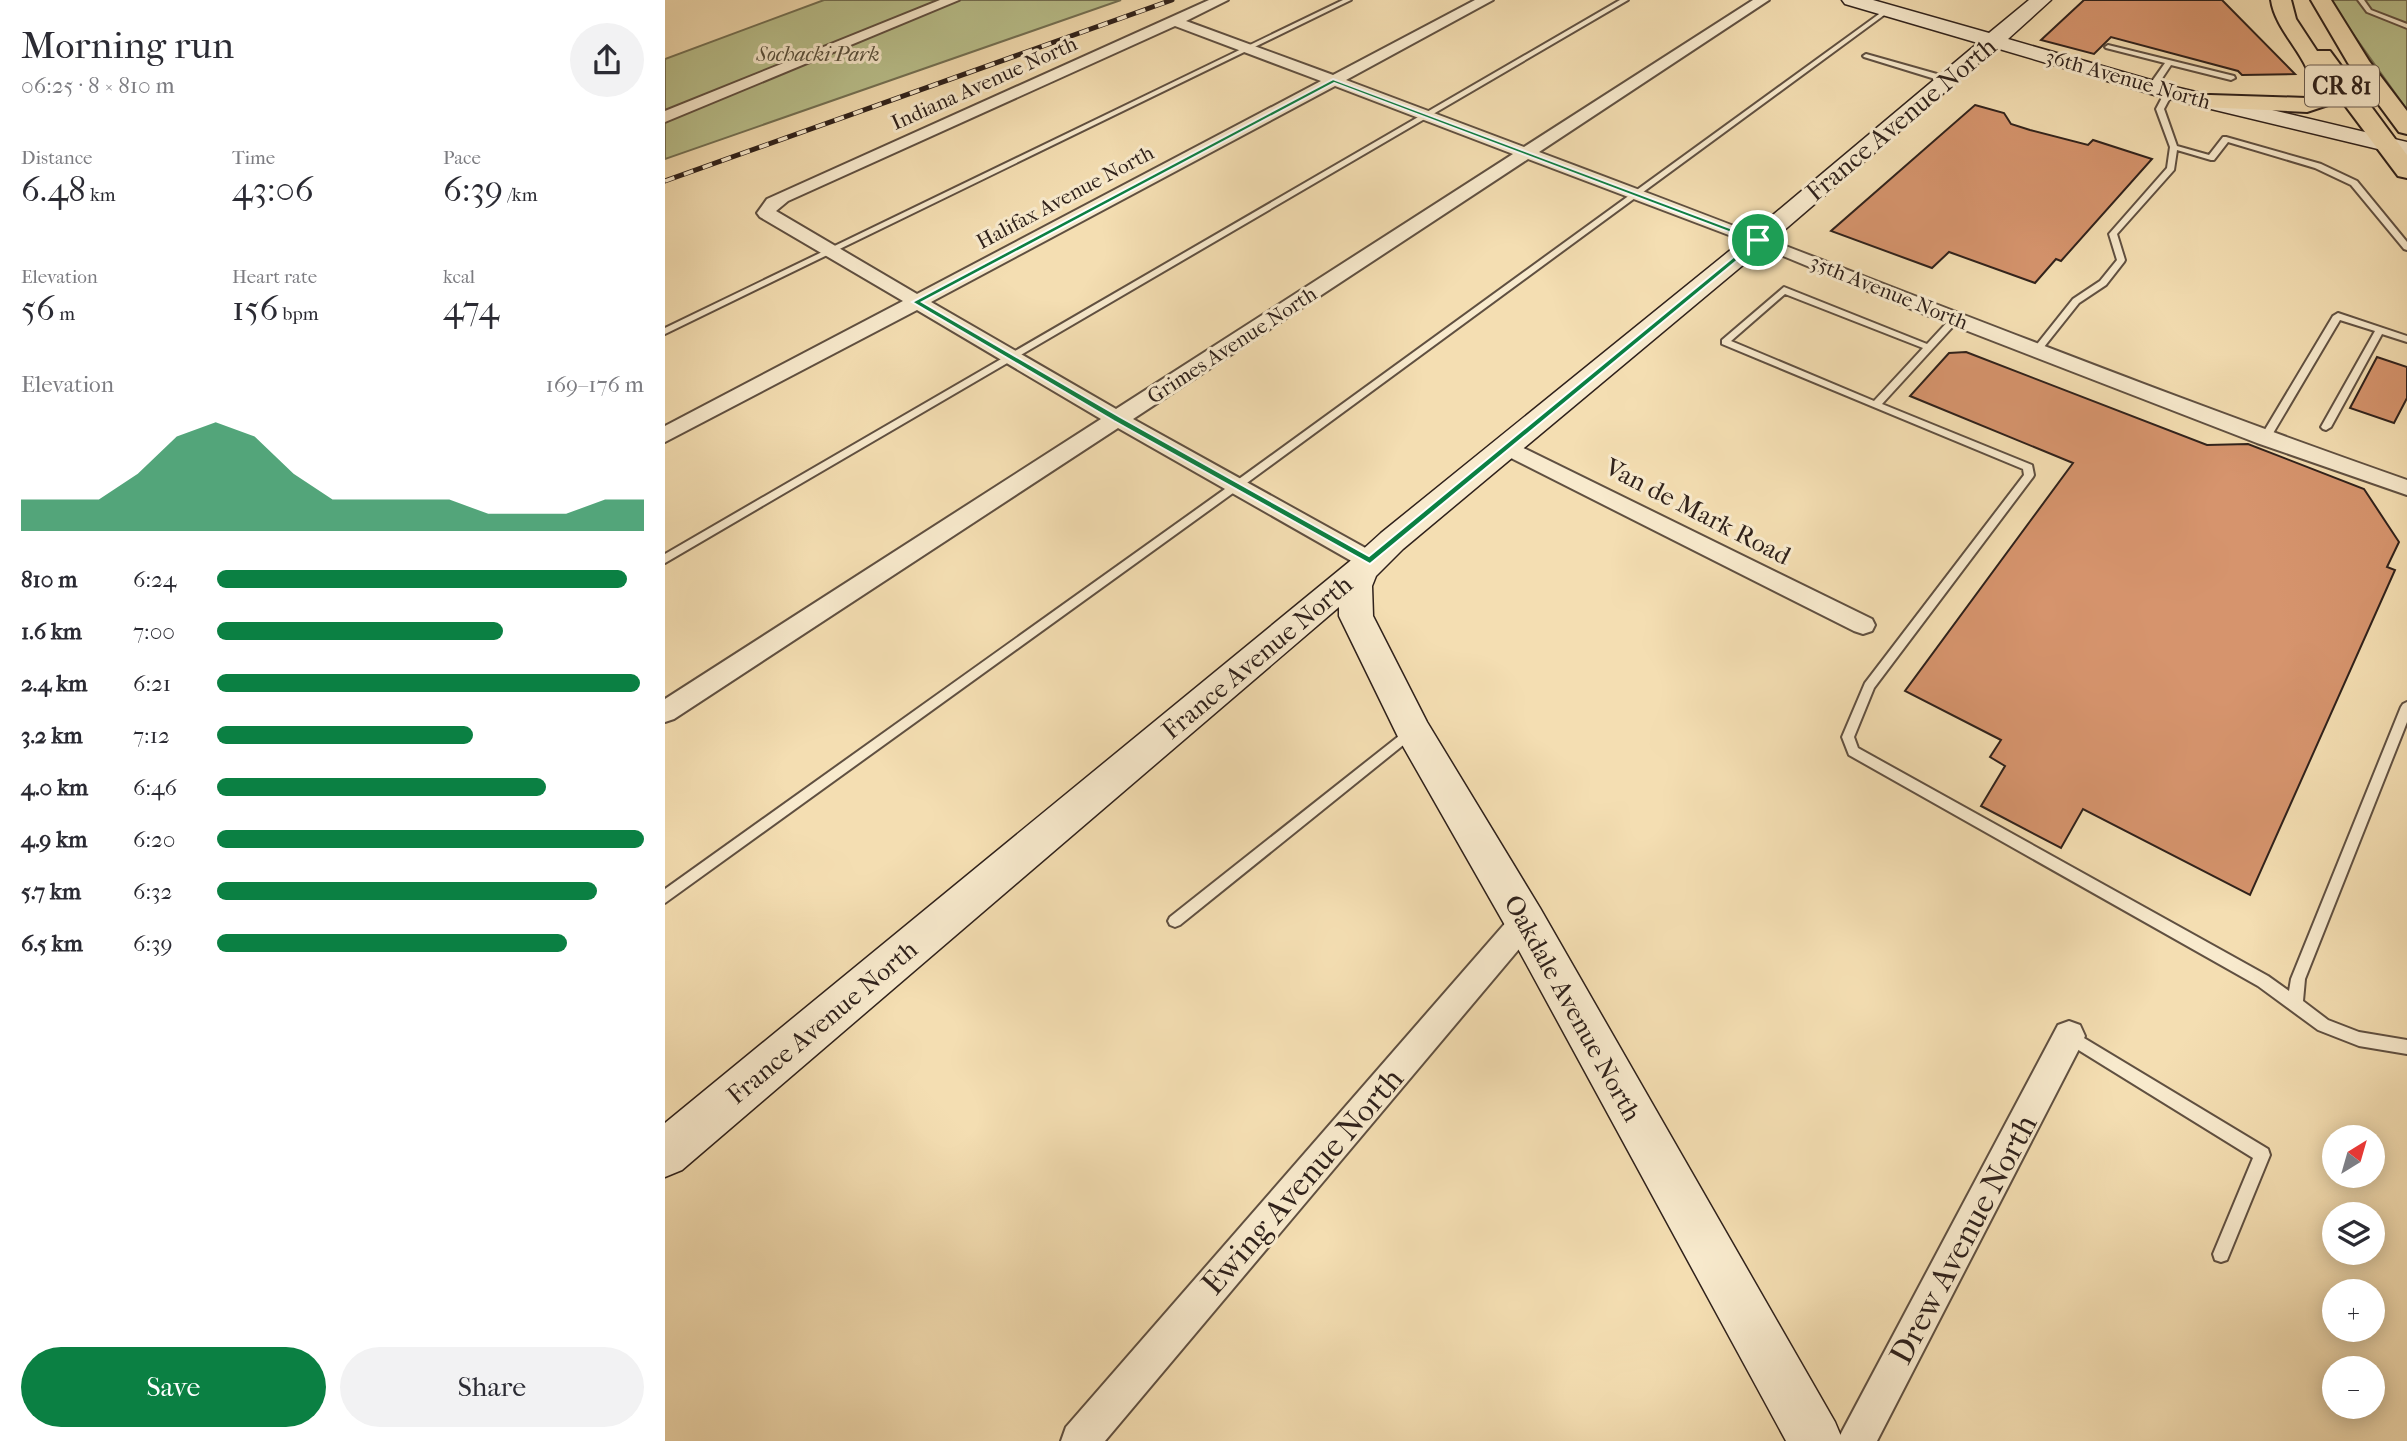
<!DOCTYPE html>
<html lang="en">
<head>
<meta charset="utf-8">
<style>
  :root { --surface:#fff; --page:#f2f2f3; --text:#2b2b33; --muted:#7c7c81; --accent:#0b8043 }
  body { margin:0; font-family:"IM FELL French Canon",serif; background:var(--page); color:var(--text); height:100vh; display:flex; flex-direction:column; font-size:26px; white-space:nowrap }
  * { box-sizing:border-box; margin:0 }
  p { font-size:23px; color:var(--muted) }
  .icon { flex:none; width:38px; height:38px; fill:none; stroke:currentColor; stroke-width:2; stroke-linecap:round; stroke-linejoin:round }
  .map { position:relative; flex:1; overflow:hidden }
  .sheet { display:flex; flex-direction:column; background:var(--surface); width:665px }
  .sheet>* { flex:none }
  .needle { width:46px; rotate:37deg }
  .tools { position:absolute; left:1657px; top:1125px; display:grid; gap:14px }
  .tools a { display:grid; place-items:center; width:63px; height:63px; border-radius:50%; background:var(--surface); box-shadow:0 4px 18px #0003; font-size:35px }
  .pin { position:absolute; display:grid; place-items:center; width:60px; height:60px; color:#fff; margin:-30px; border:4px solid #fff; border-radius:50%; box-shadow:0 2px 7px #0007 }
  .round { display:grid; place-items:center; flex:none; width:74px; height:74px; border-radius:37px; background:var(--page) }
  .head { display:flex; align-items:center; justify-content:space-between; height:119px; padding:0 21px }
  h1 { font-size:38px; font-weight:600; line-height:52px }
  .metrics { display:grid; grid-template-columns:repeat(3,1fr); gap:10px; height:119px; padding:7px 21px }
  .metrics div { display:grid; align-content:center }
  .metrics b { font-size:35px; font-weight:600 }
  .metrics small { font-size:19px; font-weight:400 }
  .metrics p { font-size:19px }
  .chart { height:196px; padding:14px 21px }
  .chart p { display:flex; justify-content:space-between }
  .chart svg { width:100%; height:126px; margin-top:7px; fill:var(--accent); opacity:.7 }
  .button { display:flex; gap:14px; margin-top:auto; padding:14px 21px }
  .button a { flex:1; height:80px; border-radius:42px; background:var(--accent); color:#fff; font-size:28px; font-weight:600; line-height:80px; text-align:center }
  .button a+a { background:var(--page); color:var(--text) }
  ul { padding:0 21px; list-style:none; font-size:23px }
  li { display:grid; grid-template-columns:112px 84px 1fr; align-items:center; height:52px }
  li i { height:18px; border-radius:9px; background:var(--accent) }
  main { display:flex; flex:1; min-height:0 }
  .map>svg:first-child { display:block }
</style>
</head>
<body>
<main>
<section class="sheet">
<div class="head"><div><h1>Morning run</h1><p>06:25 · 8 × 810 m</p></div><a class="round"><svg class="icon" aria-label="share" viewBox="0 0 24 24"><path d="M12 15V3M7 8l5-5 5 5M5 13v7h14v-7"/></svg></a></div>
<div class="metrics">
<div><p>Distance</p><b>6.48<small> km</small></b></div>
<div><p>Time</p><b>43:06</b></div>
<div><p>Pace</p><b>6:39<small> /km</small></b></div>
</div>
<div class="metrics">
<div><p>Elevation</p><b>56<small> m</small></b></div>
<div><p>Heart rate</p><b>156<small> bpm</small></b></div>
<div><p>kcal</p><b>474</b></div>
</div>
<div class="chart"><p><span>Elevation</span>169–176 m</p>
<svg viewBox="0 0 160 44" preserveAspectRatio="none"><path d="M0 44V33L10 33L20 33L30 24L40 11L50 6L60 11L70 24L80 33L90 33L100 33L110 33L120 38L130 38L140 38L150 33L160 33V44z"/></svg>
</div>
<ul>
<li><b>810 m</b>6:24<i style="width:96%"></i></li>
<li><b>1.6 km</b>7:00<i style="width:67%"></i></li>
<li><b>2.4 km</b>6:21<i style="width:99%"></i></li>
<li><b>3.2 km</b>7:12<i style="width:60%"></i></li>
<li><b>4.0 km</b>6:46<i style="width:77%"></i></li>
<li><b>4.9 km</b>6:20<i style="width:100%"></i></li>
<li><b>5.7 km</b>6:32<i style="width:89%"></i></li>
<li><b>6.5 km</b>6:39<i style="width:82%"></i></li>
</ul>
<div class="button"><a>Save</a><a>Share</a></div>
</section>
<div class="map">
<svg width="1742" height="1441" viewBox="0 0 1742 1441">
  <rect width="100%" height="100%" fill="#f4deb2"/>
  <filter id="stains"><feTurbulence type="fractalNoise" baseFrequency=".00286" numOctaves="4"/><feColorMatrix values="0 0 0 0 .2 0 0 0 0 .09 0 0 0 0 .02 0 0 0 .5 -.17"/></filter>
  <radialGradient id="worn" r=".72"><stop offset=".6" stop-color="#630" stop-opacity="0"/><stop offset="1" stop-color="#630" stop-opacity=".3"/></radialGradient>
  <!-- green -->
  <path fill="#bac18d" stroke="#747154" stroke-width="2" d="M 159,0 L 456,0 L 0,159 L 0,59 Z
    M 1666,0 L 1742,0 L 1742,110 L 1671,10 Z"/>
  <!-- building -->
  <path fill="#d6946d" stroke="#2f211b" stroke-width="2" d="M 1419,0 L 1557,0 L 1630,74 L 1577,75 L 1573,71 L 1446,37 L 1429,54 L 1376,40 Z
    M 1310,105 L 1339,113 L 1346,124 L 1365,130 L 1423,145 L 1428,140 L 1487,159 L 1396,261 L 1391,259 L 1370,283 L 1284,252 L 1267,268 L 1166,231 Z
    M 1301,352 L 1542,445 L 1583,444 L 1699,489 L 1734,542 L 1722,567 L 1730,570 L 1585,895 L 1418,809 L 1396,848 L 1316,806 L 1340,766 L 1325,757 L 1336,740 L 1240,691 L 1408,463 L 1245,396 L 1284,353 Z
    M 1712,357 L 1742,367 L 1742,398 L 1729,423 L 1685,408 Z"/>
  <g fill="none" stroke-linecap="round" stroke-linejoin="round">
    <!-- lane casing -->
    <g stroke="#605041" stroke-width="4">
      <path id="lane" d="M 678,0 L 686,0 L 0,334 L 0,328 Z
        M 955,0 L 963,0 L 0,563 L 0,554 Z
        M 1693,0 L 1699,0 L 1706,10 L 1742,24 L 1742,28 L 1702,12 Z
        M 1221,9 L 1226,10 L 575,488 L 0,903 L 0,889 L 567,484 Z
        M 1443,45 L 1569,76 L 1570,78 L 1566,80 L 1506,65 L 1490,89 L 1484,89 L 1483,87 L 1500,63 L 1441,48 L 1440,47 Z
        M 1201,54 L 1286,78 L 1287,80 L 1280,82 L 1199,57 L 1198,56 Z
        M 1501,90 L 1508,92 L 1499,109 L 1512,146 L 1544,155 L 1558,137 L 1561,137 L 1656,164 L 1692,181 L 1742,242 L 1742,250 L 1739,249 L 1686,185 L 1650,168 L 1563,142 L 1549,160 L 1546,160 L 1512,150 L 1509,170 L 1452,234 L 1460,260 L 1459,262 L 1441,285 L 1414,303 L 1375,352 L 1369,352 L 1369,348 L 1408,299 L 1435,281 L 1452,260 L 1444,234 L 1502,168 L 1505,147 L 1491,109 Z
        M 1119,287 L 1262,344 L 1287,317 L 1293,317 L 1293,321 L 1217,404 L 1367,465 L 1369,475 L 1368,477 L 1209,688 L 1189,737 L 1193,748 L 1603,976 L 1624,991 L 1626,979 L 1736,707 L 1738,704 L 1742,702 L 1742,722 L 1640,979 L 1638,1001 L 1663,1020 L 1694,1032 L 1742,1040 L 1742,1054 L 1694,1046 L 1653,1030 L 1593,986 L 1184,755 L 1177,737 L 1200,683 L 1359,475 L 1358,469 L 1057,344 L 1057,340 ZM 1120,294 L 1258,348 L 1209,401 L 1066,341 Z
        M 1673,313 L 1742,336 L 1742,342 L 1717,334 L 1666,427 L 1661,430 L 1658,429 L 1656,427 L 1710,331 L 1675,320 L 1604,440 L 1596,440 L 1595,438 L 1668,316 Z
        M 748,726 L 752,728 L 754,731 L 752,734 L 515,925 L 510,927 L 505,925 L 503,921 L 505,917 L 744,728 Z
        M 1404,1029 L 1603,1149 L 1605,1155 L 1562,1260 L 1556,1262 L 1550,1260 L 1548,1254 L 1588,1158 L 1399,1041 L 1397,1036 L 1399,1031 Z"/>
    </g>
    <!-- street casing -->
    <g stroke="#605041" stroke-width="4">
      <path id="street" d="M 275,0 L 294,0 L 0,122 L 0,111 Z
        M 544,0 L 563,0 L 521,21 L 668,75 L 810,0 L 828,0 L 681,80 L 859,147 L 1088,0 L 1104,0 L 874,152 C 1164,260 1450,378 1742,480 L 1742,495 L 1592,443 L 1251,311 L 1106,251 L 863,159 L 468,419 L 713,555 L 717,561 L 713,567 L 705,569 L 697,567 L 453,428 L 9,719 L 0,722 L 0,699 L 436,419 L 252,310 L 0,442 L 0,426 L 238,301 L 95,217 L 92,213 L 102,199 ZM 510,26 L 656,81 L 252,294 L 111,211 L 123,201 ZM 670,86 L 848,154 L 451,409 L 266,302 Z
        M 842,440 L 1207,619 L 1210,625 L 1207,631 L 1198,634 L 1189,631 L 834,452 L 831,447 L 834,442 Z
        M 860,908 L 870,912 L 875,921 L 870,930 L 440,1441 L 396,1441 L 401,1427 L 850,912 Z
        M 1404,1021 L 1415,1025 L 1420,1036 L 1415,1047 L 1212,1441 L 1172,1441 L 1393,1025 Z"/>
    </g>
    <!-- secondary casing -->
    <g stroke="#2f211b" stroke-width="3">
      <path id="secondary" d="M 1177,0 L 1208,0 L 1324,33 L 1364,0 L 1386,0 L 1343,39 L 1510,87 L 1742,142 L 1742,156 L 1496,97 L 1331,48 L 1102,245 L 738,549 L 711,576 L 707,586 L 708,616 L 762,722 L 875,908 L 1170,1422 L 1178,1441 L 1121,1441 L 845,934 L 735,741 L 674,616 L 674,607 L 17,1170 L 0,1177 L 0,1123 L 684,562 L 716,533 L 1084,235 L 1313,43 L 1180,4 Z"/>
    </g>
    <!-- primary casing -->
    <g stroke="#2f211b" stroke-width="4">
      <path id="primary" d="M 1606,0 L 1626,0 L 1631,19 L 1652,51 L 1665,51 L 1742,155 L 1742,178 L 1733,176 L 1670,92 L 1663,105 L 1642,112 L 1537,107 L 1534,102 L 1537,97 L 1545,95 L 1642,98 L 1647,95 C 1650,60 1611,35 1606,0 Z
        M 1646,0 L 1666,0 L 1704,61 L 1742,111 L 1742,134 L 1734,132 L 1683,63 Z"/>
    </g>
    <!-- lane -->
    <use href="#lane" fill="#f8eacd" fill-rule="evenodd"/>
    <!-- street -->
    <use href="#street" fill="#f8eacd" fill-rule="evenodd"/>
    <!-- secondary -->
    <use href="#secondary" fill="#f8eacd" fill-rule="evenodd"/>
    <!-- primary -->
    <use href="#primary" fill="#f4deb2" fill-rule="evenodd"/>
    <!-- rail casing -->
    <g stroke="#2f211b" stroke-width="5">
      <path id="rail" d="M 0,181 L 507,0"/>
    </g>
    <!-- rail -->
    <use href="#rail" stroke="#f8eacd" stroke-width="3.5" stroke-dasharray="10" stroke-linecap="butt"/>
  </g>
  <!-- route -->
  <path fill="#0b8043" stroke="#fff" stroke-width="2" fill-rule="evenodd" d="M 668,79 L 1097,240 L 705,564 L 449,421 L 247,302 ZM 669,83 L 1088,241 L 704,556 L 455,417 L 257,302 Z"/>
  <g text-anchor="middle" stroke-width="6" stroke-linejoin="round" paint-order="stroke">
    <!-- far-park labels -->
    <g font-size="21" font-style="italic" fill="#59513d" stroke="#f8eacd">
      <text x="153" y="61">Sochacki Park</text>
    </g>
    <!-- far-street labels -->
    <g font-size="21" fill="#2f211b" stroke="#f8eacd">
      <text transform="translate(1463 79) rotate(16)" y="7">36th Avenue North</text>
      <text transform="translate(319 83) rotate(-24)" y="7">Indiana Avenue North</text>
      <text transform="translate(400 197) rotate(-28)" y="7">Halifax Avenue North</text>
      <text transform="translate(1224 292) rotate(22)" y="7">35th Avenue North</text>
      <text transform="translate(567 345) rotate(-33)" y="7">Grimes Avenue North</text>
    </g>
    <!-- shield labels -->
    <rect fill="#f8eacd" stroke="#6b5d50" stroke-width="2" x="1640" y="65.5" width="74" height="41" rx="5"/>
    <g font-size="24" font-weight="bold" fill="#2f211b">
      <text x="1677" y="94">CR 81</text>
    </g>
    <!-- street labels -->
    <g font-size="26" fill="#2f211b" stroke="#f8eacd">
      <text transform="translate(1236 119) rotate(-40)" y="9">France Avenue North</text>
      <text transform="translate(1033 511) rotate(27)" y="9">Van de Mark Road</text>
      <text transform="translate(592 657) rotate(-40)" y="9">France Avenue North</text>
      <text transform="translate(908 1008) rotate(61)" y="9">Oakdale Avenue North</text>
      <text transform="translate(157 1022) rotate(-40)" y="9">France Avenue North</text>
    </g>
    <!-- near-street labels -->
    <g font-size="32" fill="#2f211b" stroke="#f8eacd">
      <text transform="translate(637 1181) rotate(-49)" y="11">Ewing Avenue North</text>
      <text transform="translate(1298 1239) rotate(-62)" y="11">Drew Avenue North</text>
    </g>
  </g>
  <rect width="100%" height="100%" filter="url(#stains)"/>
  <rect width="100%" height="100%" fill="url(#worn)"/>
</svg>
<div class="tools">
<a><svg class="needle" viewBox="-14 -14 28 28"><path d="M0-13l5 13h-10z" fill="#e53935"/><path d="M0 13l5-13h-10z" fill="#7c7c81"/></svg></a>
<a><svg class="icon" aria-label="layers" viewBox="0 0 24 24"><path d="M12 4l9 5-9 5-9-5zM3 14l9 5 9-5"/></svg></a>
<a>+</a>
<a>−</a>
</div>
<div class="pin" style="left:1093px;top:240px;background:#1e9e55"><svg class="icon" aria-label="arrive" viewBox="0 0 24 24"><path d="M6 21V4h12l-3 4 3 4H6"/></svg></div>
</div>
</main>
</body>
</html>
